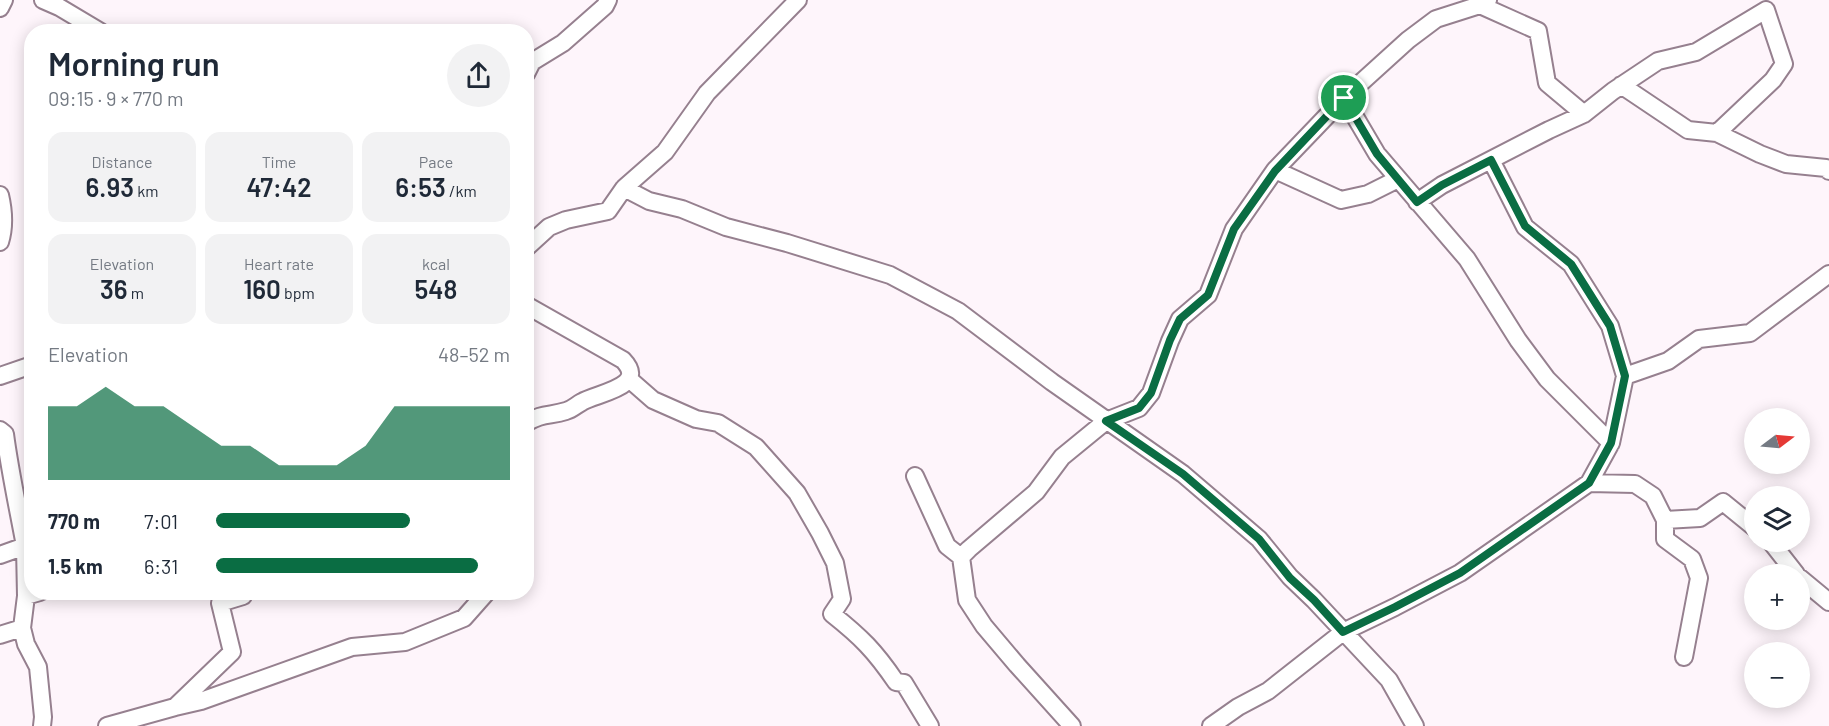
<!DOCTYPE html>
<html lang="en">
<head>
<meta charset="utf-8">
<style>
  :root { --surface:#fff; --page:#f2f2f3; --text:#1f2937; --muted:#747a83; --accent:#0a6d43 }
  body { margin:0; font-family:Barlow,sans-serif; background:var(--page); color:var(--text); height:100vh; display:flex; flex-direction:column; font-size:22px; white-space:nowrap }
  * { box-sizing:border-box; margin:0 }
  p { font-size:20px; color:var(--muted) }
  .icon { flex:none; width:33px; height:33px; fill:none; stroke:currentColor; stroke-width:2; stroke-linecap:round; stroke-linejoin:round }
  .map { position:relative; flex:1; overflow:hidden }
  .side { position:absolute; left:24px; top:24px; width:510px; height:576px; display:flex; flex-direction:column; background:var(--surface); border-radius:24px; box-shadow:0 3px 15px #0003 }
  .side>* { flex:none }
  .needle { width:39px; rotate:74deg }
  .tools { position:absolute; left:1744px; top:408px; display:grid; gap:12px }
  .tools a { display:grid; place-items:center; width:66px; height:66px; border-radius:50%; background:var(--surface); box-shadow:0 3px 15px #0003; font-size:30px }
  .pin { position:absolute; display:grid; place-items:center; width:51px; height:51px; color:#fff; margin:-26px; border:3px solid #fff; border-radius:50%; box-shadow:0 2px 6px #0007 }
  .round { display:grid; place-items:center; flex:none; width:63px; height:63px; border-radius:32px; background:var(--page) }
  .head { display:flex; align-items:center; justify-content:space-between; height:102px; padding:0 24px }
  h1 { font-size:33px; font-weight:600; line-height:45px }
  .stats { display:grid; grid-template-columns:repeat(3,1fr); gap:9px; height:102px; padding:6px 24px }
  .stats div { display:grid; align-content:center; border-radius:15px; background:var(--page); text-align:center }
  .stats b { font-size:26px; font-weight:600 }
  .stats small { font-size:16px; font-weight:400 }
  .stats p { font-size:16px }
  .chart { height:168px; padding:12px 24px }
  .chart p { display:flex; justify-content:space-between }
  .chart svg { width:100%; height:108px; margin-top:6px; fill:var(--accent); opacity:.7 }
  ul { padding:0 24px; list-style:none; font-size:20px }
  li { display:grid; grid-template-columns:96px 72px 1fr; align-items:center; height:45px }
  li i { height:15px; border-radius:8px; background:var(--accent) }
  .map>svg:first-child { display:block }
</style>
</head>
<body>
<div class="map">
<svg width="1829" height="726" viewBox="0 0 1829 726">
  <rect width="100%" height="100%" fill="#fef5fb"/>
  <g fill="none" stroke-linecap="round" stroke-linejoin="round">
    <!-- minor casing -->
    <g stroke="#96808f" stroke-width="20">
      <path id="minor" d="M 43,0 L 59,7 L 101,32
        M 1480,5 L 1538,31 L 1547,83 L 1584,114
        M 0,8 L 4,0
        M 526,74 L 532,62 L 563,43 L 605,6 L 608,0
        M 1717,133 L 1760,154 L 1786,164 L 1826,168 L 1829,171
        M 1491,160 L 1525,227 L 1571,264 L 1610,326 L 1625,376
        M 1275,170 L 1344,98
        M 624,188 L 665,152 L 707,93 L 798,0
        M 0,195 C 4,212 5,226 0,242
        M 1417,202 L 1442,185 L 1549,130 L 1584,114 L 1613,91 L 1658,61 L 1696,52 L 1766,10 L 1784,64 L 1773,80 L 1717,133 L 1688,130 L 1621,85
        M 526,248 L 549,227 L 566,220 L 608,211 L 624,188 L 649,201 L 682,209 L 726,227 L 787,243 L 890,275 L 958,311 L 1052,382 L 1183,474 L 1259,539 L 1290,577 L 1314,600 L 1389,680 L 1415,726
        M 526,305 L 623,360 C 649,387 597,393 582,402 C 576,405 573,409 566,411 C 550,416 542,413 526,423
        M 0,376 L 32,365
        M 629,379 L 653,400 L 696,419 L 718,423 L 756,447 L 797,493 L 820,533 L 835,563 L 842,599 L 832,614 C 861,637 875,651 896,682 L 904,683 L 930,726
        M 0,430 L 5,434 C 10,472 18,508 25,546 L 0,555
        M 1611,443 L 1625,376 L 1668,361 L 1699,339 L 1750,333 L 1829,274
        M 915,476 L 947,546 L 961,557 L 967,600 L 984,626 L 1017,665 L 1072,726
        M 1589,483 L 1635,484 L 1653,496 L 1665,520 L 1700,518 L 1723,502 L 1755,528
        M 1665,520 L 1665,539 L 1692,559 L 1699,578 L 1684,657
        M 1771,542 L 1796,574
        M 25,546 L 26,596
        M 961,557 L 969,549 L 1036,492 L 1062,457 L 1106,421 L 1139,408 L 1151,393 L 1170,341 L 1180,319 L 1208,295 L 1234,229 L 1275,170 L 1341,200 L 1368,194 L 1398,179
        M 1800,578 L 1829,602
        M 22,628 L 26,644 L 38,667 L 43,717 L 42,726
        M 0,635 L 22,628 L 26,596 L 40,592
        M 175,707 L 232,652 L 220,603 L 243,596 L 242,592
        M 107,726 L 175,707 L 201,701 L 352,647 L 405,642 L 464,618 L 487,592
        M 1211,726 L 1238,707 L 1268,691 L 1343,632 L 1395,607 L 1460,573 L 1589,483 L 1611,443 L 1547,379 L 1518,340 L 1467,259 L 1377,154 L 1344,98 L 1408,40 L 1436,19 L 1480,5 L 1488,0"/>
    </g>
    <!-- minor -->
    <use href="#minor" stroke="#fff" stroke-width="16"/>
  </g>
  <g fill="none" stroke-linecap="round" stroke-linejoin="round">
    <!-- route casing -->
    <g stroke="#fff" stroke-width="12">
      <path id="route" d="M 1344,98 L 1377,154 L 1417,202 L 1442,185 L 1491,160 L 1525,226 L 1571,264 L 1610,326 L 1625,376 L 1611,443 L 1589,483 L 1460,573 L 1395,607 L 1343,632 L 1314,600 L 1290,578 L 1259,539 L 1183,474 L 1106,421 L 1139,408 L 1151,393 L 1170,340 L 1180,319 L 1208,295 L 1234,229 L 1275,171 Z"/>
    </g>
    <!-- route -->
    <use href="#route" stroke="#0a6d43" stroke-width="8"/>
  </g>
</svg>
<div class="tools">
<a><svg class="needle" viewBox="-14 -14 28 28"><path d="M0-13l5 13h-10z" fill="#e53935"/><path d="M0 13l5-13h-10z" fill="#747a83"/></svg></a>
<a><svg class="icon" aria-label="layers" viewBox="0 0 24 24"><path d="M12 4l9 5-9 5-9-5zM3 14l9 5 9-5"/></svg></a>
<a>+</a>
<a>−</a>
</div>
<div class="pin" style="left:1344px;top:98px;background:#1e9e55"><svg class="icon" aria-label="arrive" viewBox="0 0 24 24"><path d="M6 21V4h12l-3 4 3 4H6"/></svg></div>
<section class="side">
<div class="head"><div><h1>Morning run</h1><p>09:15 · 9 × 770 m</p></div><a class="round"><svg class="icon" aria-label="share" viewBox="0 0 24 24"><path d="M12 15V3M7 8l5-5 5 5M5 13v7h14v-7"/></svg></a></div>
<div class="stats">
<div><p>Distance</p><b>6.93<small> km</small></b></div>
<div><p>Time</p><b>47:42</b></div>
<div><p>Pace</p><b>6:53<small> /km</small></b></div>
</div>
<div class="stats">
<div><p>Elevation</p><b>36<small> m</small></b></div>
<div><p>Heart rate</p><b>160<small> bpm</small></b></div>
<div><p>kcal</p><b>548</b></div>
</div>
<div class="chart"><p><span>Elevation</span>48–52 m</p>
<svg viewBox="0 0 160 44" preserveAspectRatio="none"><path d="M0 44V14L10 14L20 6L30 14L40 14L50 22L60 30L70 30L80 38L90 38L100 38L110 30L120 14L130 14L140 14L150 14L160 14V44z"/></svg>
</div>
<ul>
<li><b>770 m</b>7:01<i style="width:66%"></i></li>
<li><b>1.5 km</b>6:31<i style="width:89%"></i></li>
</ul>
</section>
</div>
</body>
</html>
